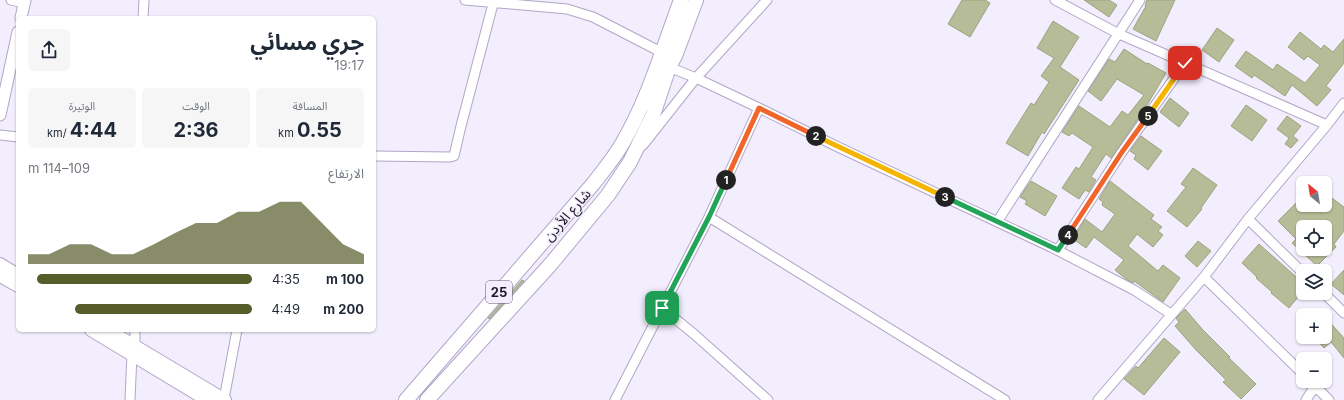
<!DOCTYPE html>
<html lang="ar">
<head>
<meta charset="utf-8">
<style>
  :root { --surface:#fff; --page:#f6f6f7; --text:#1f2937; --muted:#747a83; --accent:#565c2a }
  body { margin:0; font-family:Inter,"Noto Sans Arabic",sans-serif; background:var(--page); color:var(--text); direction:rtl; height:100vh; display:flex; flex-direction:column; font-size:15px; white-space:nowrap }
  * { box-sizing:border-box; margin:0 }
  p { font-size:13px; color:var(--muted) }
  .icon { flex:none; width:22px; height:22px; fill:none; stroke:currentColor; stroke-width:2; stroke-linecap:round; stroke-linejoin:round }
  .map { position:relative; flex:1; overflow:hidden; direction:ltr }
  .drawer { position:absolute; left:16px; top:16px; width:360px; height:316px; display:flex; flex-direction:column; background:var(--surface); border-radius:6px; box-shadow:0 1px 3px #0004; direction:rtl }
  .drawer>* { flex:none }
  .needle { width:26px; rotate:330deg }
  .controls { position:absolute; left:1296px; top:176px; display:grid; gap:8px }
  .controls a { display:grid; place-items:center; width:36px; height:36px; border-radius:6px; background:var(--surface); box-shadow:0 1px 3px #0004; font-size:20px }
  .pin { position:absolute; display:grid; place-items:center; width:34px; height:34px; color:#fff; margin:-17px; border-radius:8px; box-shadow:0 2px 6px #0006 }
  .km { position:absolute; width:20px; height:20px; margin:-10px; border-radius:50%; background:#222; color:#fff; font-size:11px; line-height:20px; text-align:center }
  .round { display:grid; place-items:center; flex:none; width:42px; height:42px; border-radius:6px; background:var(--page) }
  .head { display:flex; align-items:center; justify-content:space-between; height:68px; padding:0 12px }
  h1 { font-size:22px; font-weight:700; line-height:30px }
  .figures { display:grid; grid-template-columns:repeat(3,1fr); gap:6px; height:68px; padding:4px 12px }
  .figures div { display:grid; align-content:center; border-radius:6px; background:var(--page); text-align:center }
  .figures b { font-size:20px; font-weight:700 }
  .figures small { font-size:11px; font-weight:400 }
  .figures p { font-size:11px }
  .chart { height:112px; padding:8px 12px }
  .chart p { display:flex; justify-content:space-between }
  .chart svg { width:100%; height:72px; margin-top:4px; fill:var(--accent); opacity:.7 }
  ul { padding:0 12px; list-style:none; font-size:13px }
  li { display:grid; grid-template-columns:64px 48px 1fr; align-items:center; height:30px }
  li i { height:10px; border-radius:5px; background:var(--accent) }
  .map>svg:first-child { display:block }
</style>
</head>
<body>
<div class="map">
<svg width="1344" height="400" viewBox="0 0 1344 400">
  <rect width="100%" height="100%" fill="#f3eefd"/>
  <!-- building -->
  <path fill="#b6bc97" stroke="#9ea380" fill-rule="evenodd" d="M 962,0 L 985,0 L 990,3 L 970,37 L 948,24 Z
    M 1084,0 L 1109,0 L 1117,5 L 1109,17 Z
    M 1147,0 L 1175,0 L 1156,41 L 1133,29 L 1146,6 L 1145,6 Z
    M 1053,21 L 1079,37 L 1060,67 L 1079,80 L 1044,134 L 1042,132 L 1028,156 L 1006,143 L 1031,103 L 1034,105 L 1049,82 L 1041,76 L 1054,58 L 1037,48 Z
    M 1217,28 L 1234,40 L 1219,62 L 1202,50 Z
    M 1300,32 L 1321,49 L 1324,45 L 1333,52 L 1344,39 L 1344,63 L 1326,86 L 1331,90 L 1317,106 L 1292,85 L 1285,96 L 1254,75 L 1252,78 L 1235,66 L 1246,51 L 1273,70 L 1277,64 L 1305,83 L 1320,65 L 1308,56 L 1304,60 L 1288,47 Z
    M 1124,49 L 1147,64 L 1148,63 L 1166,73 L 1144,110 L 1112,157 L 1111,158 L 1106,154 L 1091,177 L 1096,180 L 1089,192 L 1085,190 L 1079,199 L 1062,188 L 1076,167 L 1079,169 L 1093,147 L 1072,133 L 1069,136 L 1062,132 L 1079,106 L 1110,127 L 1122,111 L 1128,115 L 1144,95 L 1117,79 L 1101,101 L 1088,91 L 1109,59 L 1115,62 Z
    M 1170,98 L 1189,113 L 1179,127 L 1160,112 Z
    M 1246,105 L 1267,120 L 1252,141 L 1231,126 Z
    M 1287,116 L 1301,126 L 1293,136 L 1298,140 L 1291,148 L 1285,144 L 1289,138 L 1277,129 Z
    M 1141,136 L 1162,151 L 1148,170 L 1134,159 L 1136,155 L 1130,151 Z
    M 1193,168 L 1217,185 L 1201,208 L 1202,209 L 1187,227 L 1167,211 L 1186,187 L 1181,184 Z
    M 1031,181 L 1057,196 L 1045,216 L 1025,204 L 1027,201 L 1020,197 Z
    M 1110,181 L 1154,215 L 1151,219 L 1162,227 L 1158,231 L 1163,235 L 1153,247 L 1137,234 L 1128,246 L 1158,271 L 1163,265 L 1180,278 L 1163,302 L 1134,281 L 1133,283 L 1126,279 L 1115,270 L 1124,260 L 1094,237 L 1086,248 L 1073,239 L 1085,219 L 1102,232 L 1115,214 L 1102,205 L 1103,202 L 1099,199 Z
    M 1325,194 L 1331,200 L 1332,198 L 1344,207 L 1344,231 L 1334,244 L 1336,247 L 1317,266 L 1292,243 L 1296,239 L 1278,221 L 1303,196 L 1303,205 L 1325,205 ZM 1303,227 L 1325,227 L 1325,249 L 1303,249 Z
    M 1198,241 L 1211,251 L 1197,267 L 1185,256 Z
    M 1259,244 L 1303,283 L 1303,291 L 1289,308 L 1271,293 L 1272,292 L 1256,278 L 1257,277 L 1242,263 Z
    M 1344,270 L 1344,295 L 1331,284 Z
    M 522,280 L 524,281 L 490,319 L 488,318 Z
    M 1185,309 L 1203,330 L 1230,357 L 1229,358 L 1256,384 L 1241,399 L 1223,382 L 1226,380 L 1196,350 L 1175,326 L 1179,322 L 1176,318 Z
    M 1325,317 L 1344,338 L 1344,358 L 1331,342 L 1324,348 L 1314,337 L 1325,337 Z
    M 1164,338 L 1180,352 L 1144,395 L 1124,379 L 1136,366 L 1138,368 Z"/>
  <g fill="none" stroke-linecap="round" stroke-linejoin="round">
    <!-- minor casing -->
    <g stroke="#b2a5c7" stroke-width="11">
      <path id="minor" d="M 11,0 L 24,3
        M 465,0 L 567,9 L 593,17 L 661,52
        M 1055,0 L 1119,34 L 1327,125
        M 143,18 L 144,0
        M 669,67 L 696,78 L 759,108 L 838,147 L 1053,248 L 1134,290 L 1171,314
        M 0,135 L 18,137
        M 643,145 L 696,78 L 767,0
        M 374,156 L 450,157 L 454,156 L 461,126 L 494,0
        M 709,217 L 1005,400
        M 1248,219 L 1303,273
        M 997,222 L 1140,0
        M 1058,250 L 1122,152 L 1185,63
        M 1204,277 L 1303,374
        M 1324,293 L 1344,313
        M 662,308 L 694,334 L 768,400
        M 135,346 L 135,330
        M 1310,381 L 1329,400
        M 224,399 L 237,330
        M 130,400 L 132,354
        M 615,400 L 709,217 L 759,108
        M 1098,400 L 1204,277 L 1248,219 L 1327,125 L 1344,103
        M 1306,400 L 1315,386"/>
    </g>
    <!-- tertiary casing -->
    <g stroke="#b2a5c7" stroke-width="13">
      <path id="tertiary" d="M 21,18 L 25,0
        M 0,115 L 18,32"/>
    </g>
    <!-- secondary casing -->
    <g stroke="#b2a5c7" stroke-width="14">
      <path id="secondary" d="M 0,264 L 18,275
        M 0,276 L 18,286
        M 91,330 L 207,400
        M 108,330 L 225,400"/>
    </g>
    <!-- trunk casing -->
    <g stroke="#b2a5c7" stroke-width="16">
      <path id="trunk" d="M 406,400 L 593,184 C 603,171 614,158 622,144 C 648,100 663,48 681,0
        M 427,400 L 550,265 L 608,195 L 630,162 L 653,115 L 669,67 L 675,56 L 696,0"/>
    </g>
    <!-- minor -->
    <use href="#minor" stroke="#fff" stroke-width="9"/>
    <!-- tertiary -->
    <use href="#tertiary" stroke="#fff" stroke-width="11"/>
    <!-- secondary -->
    <use href="#secondary" stroke="#fff" stroke-width="12"/>
    <!-- trunk -->
    <use href="#trunk" stroke="#fff" stroke-width="14"/>
  </g>
  <g fill="none" stroke-linecap="round" stroke-linejoin="round">
    <!-- split-1 casing -->
    <g stroke="#fff" stroke-width="8">
      <path id="split-1" d="M 662,308 L 709,217 L 726,180"/>
    </g>
    <!-- split-2 casing -->
    <g stroke="#fff" stroke-width="8">
      <path id="split-2" d="M 726,180 L 759,108 L 816,136"/>
    </g>
    <!-- split-3 casing -->
    <g stroke="#fff" stroke-width="8">
      <path id="split-3" d="M 816,136 L 945,197"/>
    </g>
    <!-- split-4 casing -->
    <g stroke="#fff" stroke-width="8">
      <path id="split-4" d="M 945,197 L 1058,250 L 1068,235"/>
    </g>
    <!-- split-5 casing -->
    <g stroke="#fff" stroke-width="8">
      <path id="split-5" d="M 1068,235 L 1122,152 L 1148,116"/>
    </g>
    <!-- split-6 casing -->
    <g stroke="#fff" stroke-width="8">
      <path id="split-6" d="M 1148,116 L 1185,63"/>
    </g>
    <!-- split-1 -->
    <use href="#split-1" stroke="#22a559" stroke-width="5"/>
    <!-- split-2 -->
    <use href="#split-2" stroke="#f0652b" stroke-width="5"/>
    <!-- split-3 -->
    <use href="#split-3" stroke="#f5b400" stroke-width="5"/>
    <!-- split-4 -->
    <use href="#split-4" stroke="#22a559" stroke-width="5"/>
    <!-- split-5 -->
    <use href="#split-5" stroke="#f0652b" stroke-width="5"/>
    <!-- split-6 -->
    <use href="#split-6" stroke="#f5b400" stroke-width="5"/>
  </g>
  <g text-anchor="middle" stroke-width="3" stroke-linejoin="round" paint-order="stroke">
    <!-- shield labels -->
    <rect fill="#f3eefd" stroke="#5d5866" stroke-width="1" x="486" y="281" width="26" height="22" rx="3"/>
    <g font-size="13" font-weight="bold" fill="#1d1825">
      <text x="499" y="297">25</text>
    </g>
    <!-- street labels -->
    <g font-size="14" fill="#1d1825" stroke="#f3eefd">
      <text transform="translate(567 215) rotate(-49)" y="5">شارع الأردن</text>
    </g>
  </g>
</svg>
<div class="controls">
<a><svg class="needle" viewBox="-14 -14 28 28"><path d="M0-13l5 13h-10z" fill="#e53935"/><path d="M0 13l5-13h-10z" fill="#747a83"/></svg></a>
<a><svg class="icon" aria-label="locate" viewBox="0 0 24 24"><circle cx="12" cy="12" r="6"/><path d="M12 2v4M12 18v4M2 12h4M18 12h4"/></svg></a>
<a><svg class="icon" aria-label="layers" viewBox="0 0 24 24"><path d="M12 4l9 5-9 5-9-5zM3 14l9 5 9-5"/></svg></a>
<a>+</a>
<a>−</a>
</div>
<div class="pin" style="left:662px;top:308px;background:#1e9e55"><svg class="icon" aria-label="arrive" viewBox="0 0 24 24"><path d="M6 21V4h12l-3 4 3 4H6"/></svg></div>
<div class="pin" style="left:1185px;top:63px;background:#d93025"><svg class="icon" aria-label="check" viewBox="0 0 24 24"><path d="M5 12l5 5 9-10"/></svg></div>
<b class="km" style="left:726px;top:180px">1</b>
<b class="km" style="left:816px;top:136px">2</b>
<b class="km" style="left:945px;top:197px">3</b>
<b class="km" style="left:1068px;top:235px">4</b>
<b class="km" style="left:1148px;top:116px">5</b>
<section class="drawer">
<div class="head"><div><h1>جري مسائي</h1><p>19:17</p></div><a class="round"><svg class="icon" aria-label="share" viewBox="0 0 24 24"><path d="M12 15V3M7 8l5-5 5 5M5 13v7h14v-7"/></svg></a></div>
<div class="figures">
<div><p>المسافة</p><b>0.55<small> km</small></b></div>
<div><p>الوقت</p><b>2:36</b></div>
<div><p>الوتيرة</p><b>4:44<small> /km</small></b></div>
</div>
<div class="chart"><p><span>الارتفاع</span>109–114 m</p>
<svg viewBox="0 0 160 44" preserveAspectRatio="none"><path d="M0 44V38L10 38L20 32L30 32L40 38L50 38L60 32L70 25L80 19L90 19L100 12L110 12L120 6L130 6L140 19L150 32L160 38V44z"/></svg>
</div>
<ul>
<li><b>100 m</b>4:35<i style="width:96%"></i></li>
<li><b>200 m</b>4:49<i style="width:79%"></i></li>
</ul>
</section>
</div>
</body>
</html>
